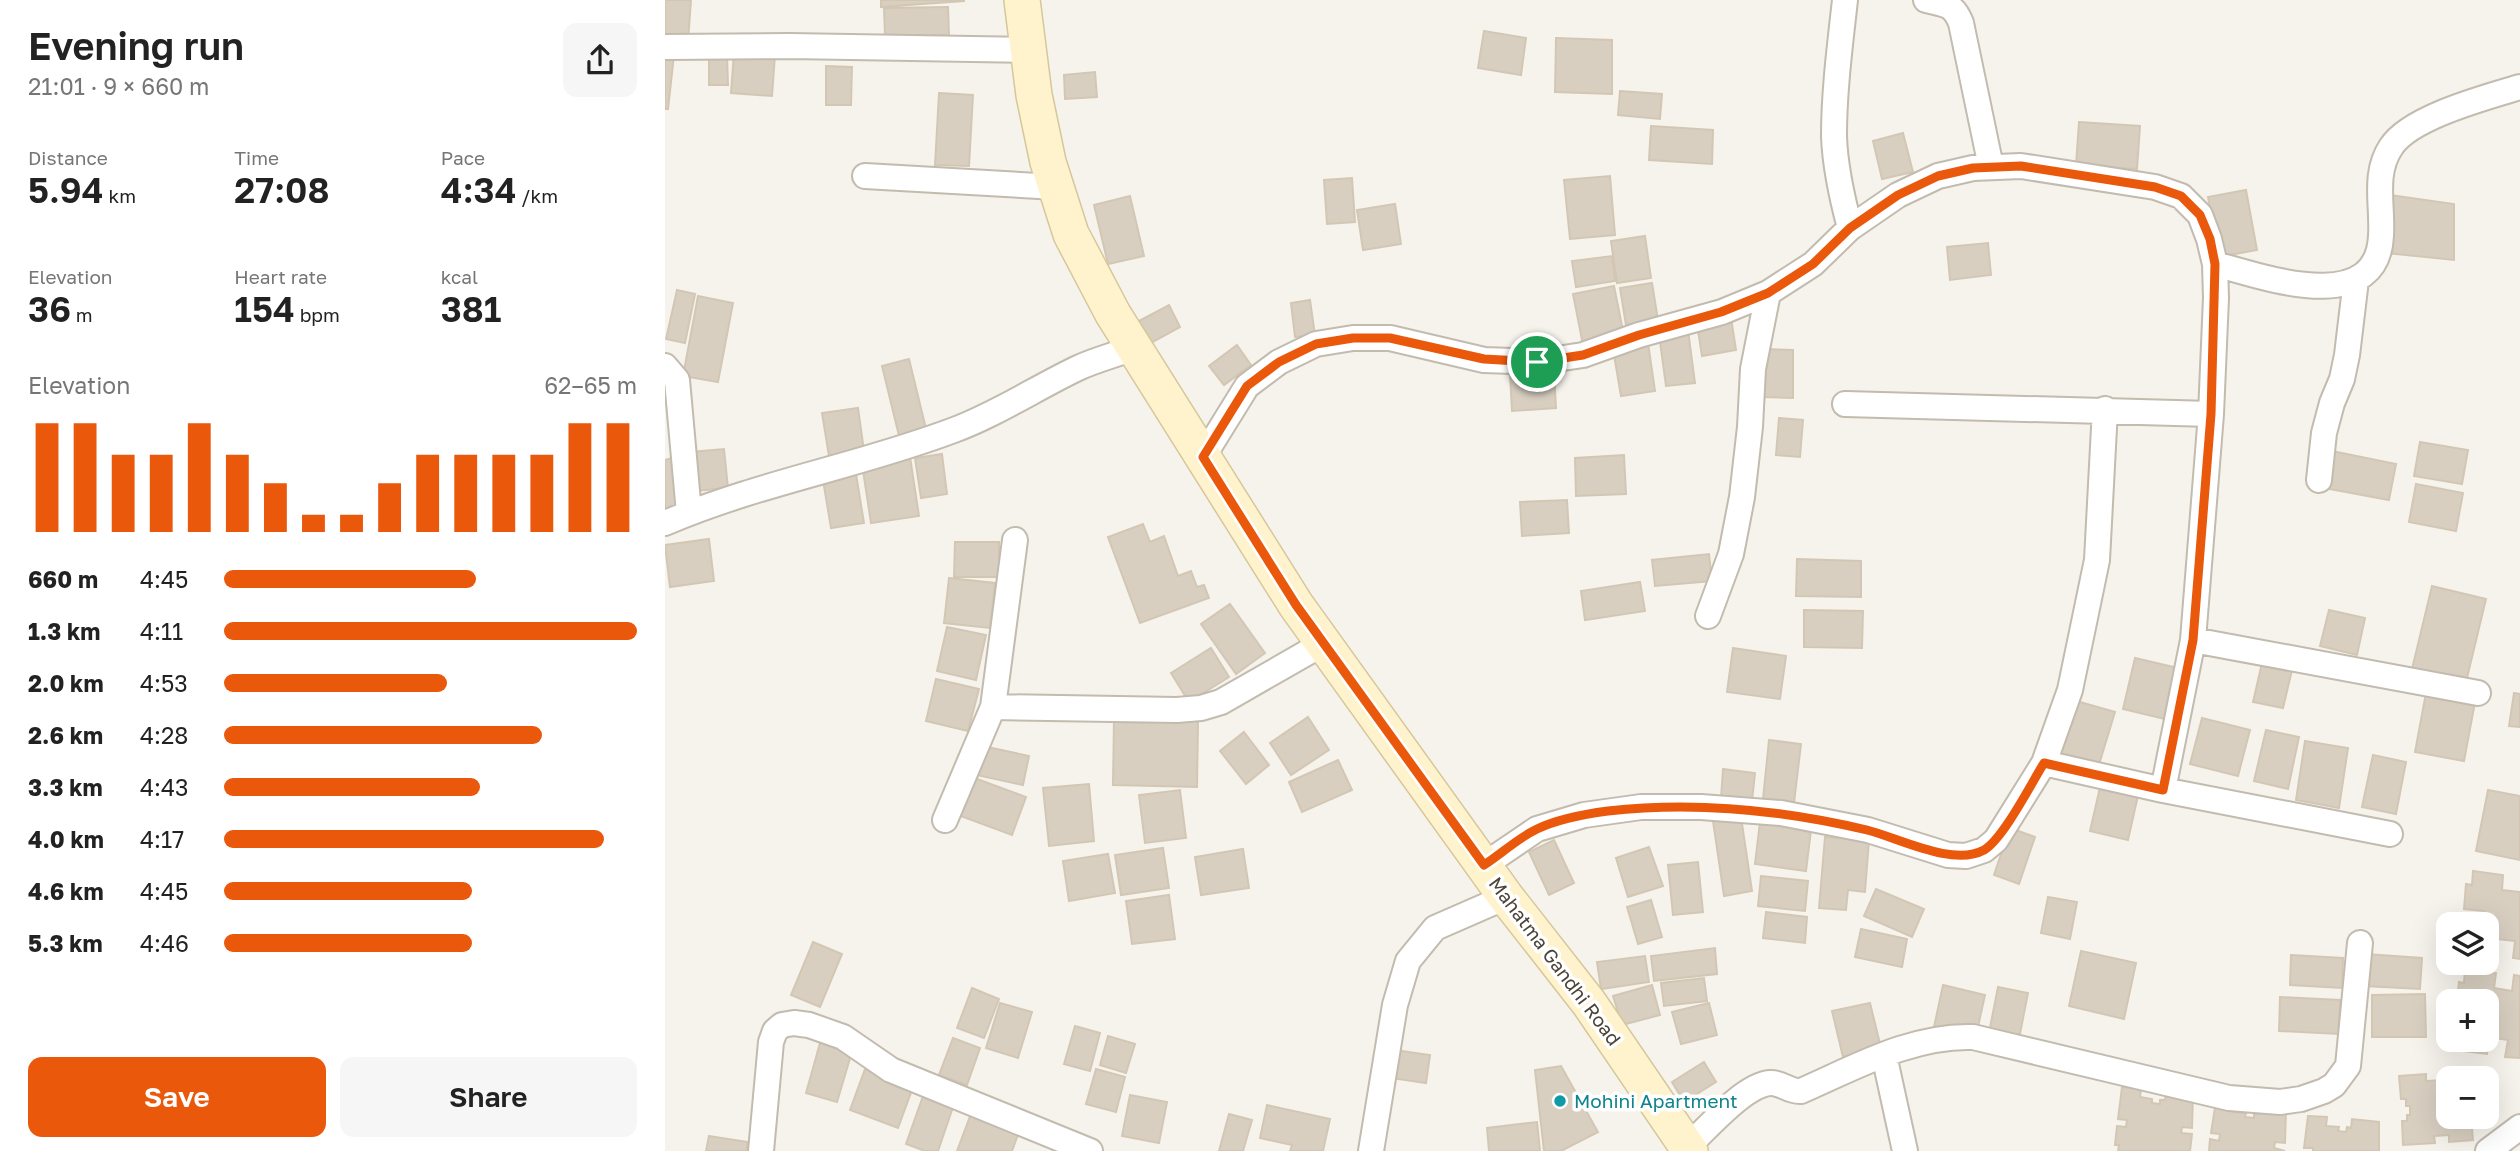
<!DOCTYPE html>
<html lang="en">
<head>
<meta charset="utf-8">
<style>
  :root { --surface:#fff; --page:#f6f6f6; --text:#222; --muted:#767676; --accent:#ea580c }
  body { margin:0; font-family:"Golos Text",sans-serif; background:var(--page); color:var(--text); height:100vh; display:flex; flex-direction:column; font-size:26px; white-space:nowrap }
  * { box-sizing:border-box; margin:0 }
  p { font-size:23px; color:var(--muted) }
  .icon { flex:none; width:38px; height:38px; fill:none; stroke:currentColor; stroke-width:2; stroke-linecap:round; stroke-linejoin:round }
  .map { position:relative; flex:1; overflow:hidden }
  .drawer { display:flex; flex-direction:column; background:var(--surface); width:665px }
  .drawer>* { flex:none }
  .fabs { position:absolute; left:1771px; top:912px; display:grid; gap:14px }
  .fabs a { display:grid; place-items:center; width:63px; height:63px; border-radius:14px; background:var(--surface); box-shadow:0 7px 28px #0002; font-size:35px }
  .pin { position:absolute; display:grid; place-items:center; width:60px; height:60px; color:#fff; margin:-30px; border:4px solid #fff; border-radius:50%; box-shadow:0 2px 7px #0007 }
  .round { display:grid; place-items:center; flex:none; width:74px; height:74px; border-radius:14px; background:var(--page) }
  .summary { display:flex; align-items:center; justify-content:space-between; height:119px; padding:0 28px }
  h1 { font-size:38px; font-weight:600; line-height:52px }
  .stats { display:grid; grid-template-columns:repeat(3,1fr); gap:10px; height:119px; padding:7px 28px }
  .stats div { display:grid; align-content:center }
  .stats b { font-size:35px; font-weight:600 }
  .stats small { font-size:19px; font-weight:400 }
  .stats p { font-size:19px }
  .chart { height:196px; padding:14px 28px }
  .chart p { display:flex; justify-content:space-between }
  .chart svg { width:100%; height:126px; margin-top:7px; stroke:var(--accent); stroke-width:6 }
  .primary-button { display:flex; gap:14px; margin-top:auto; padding:14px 28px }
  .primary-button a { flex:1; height:80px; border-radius:14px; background:var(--accent); color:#fff; font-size:28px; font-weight:600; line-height:80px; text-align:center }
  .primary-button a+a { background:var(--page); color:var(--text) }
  ul { padding:0 28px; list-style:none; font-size:23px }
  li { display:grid; grid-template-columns:112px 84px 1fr; align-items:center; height:52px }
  li i { height:18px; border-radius:9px; background:var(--accent) }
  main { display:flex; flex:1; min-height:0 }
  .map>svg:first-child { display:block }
</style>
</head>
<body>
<main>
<section class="drawer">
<div class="summary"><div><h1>Evening run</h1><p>21:01 · 9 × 660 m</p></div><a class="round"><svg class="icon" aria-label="share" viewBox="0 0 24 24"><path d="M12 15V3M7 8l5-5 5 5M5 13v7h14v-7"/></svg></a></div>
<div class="stats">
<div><p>Distance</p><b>5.94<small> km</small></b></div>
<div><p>Time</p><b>27:08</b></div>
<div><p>Pace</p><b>4:34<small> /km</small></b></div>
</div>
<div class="stats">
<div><p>Elevation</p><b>36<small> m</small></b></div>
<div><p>Heart rate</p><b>154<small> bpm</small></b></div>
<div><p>kcal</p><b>381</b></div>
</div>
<div class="chart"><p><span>Elevation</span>62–65 m</p>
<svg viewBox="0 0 160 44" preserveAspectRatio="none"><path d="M5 44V6M15 44V6M25 44V17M35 44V17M45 44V6M55 44V17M65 44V27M75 44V38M85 44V38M95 44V27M105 44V17M115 44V17M125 44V17M135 44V17M145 44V6M155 44V6"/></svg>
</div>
<ul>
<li><b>660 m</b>4:45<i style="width:61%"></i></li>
<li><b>1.3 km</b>4:11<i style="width:100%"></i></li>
<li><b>2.0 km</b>4:53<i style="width:54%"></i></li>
<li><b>2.6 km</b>4:28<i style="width:77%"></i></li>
<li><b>3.3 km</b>4:43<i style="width:62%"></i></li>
<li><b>4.0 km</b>4:17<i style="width:92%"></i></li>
<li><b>4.6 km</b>4:45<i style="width:60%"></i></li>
<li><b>5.3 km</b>4:46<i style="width:60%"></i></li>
</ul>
<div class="primary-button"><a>Save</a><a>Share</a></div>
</section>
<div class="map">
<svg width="1855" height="1151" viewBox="0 0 1855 1151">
  <rect width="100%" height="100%" fill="#f6f3ec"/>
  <!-- building -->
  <path fill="#d8cfc1" stroke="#d3c7b4" stroke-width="2" d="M 0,0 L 26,0 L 23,41 L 0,39 Z
    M 216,0 L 299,0 L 299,1 L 216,7 Z
    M 283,7 L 284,35 L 220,36 L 219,8 Z
    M 819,31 L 861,38 L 856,75 L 813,68 Z
    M 891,38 L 947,40 L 947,94 L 890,92 Z
    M 69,52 L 110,55 L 107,96 L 66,93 Z
    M 0,54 L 9,55 L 3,109 L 0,109 Z
    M 44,55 L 62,56 L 63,85 L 44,85 Z
    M 161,66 L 187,67 L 186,105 L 161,105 Z
    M 430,72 L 432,97 L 400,99 L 399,75 Z
    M 955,91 L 997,94 L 995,119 L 953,115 Z
    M 274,93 L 308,95 L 304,166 L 270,165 Z
    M 1414,122 L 1475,126 L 1472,169 L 1411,165 Z
    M 986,126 L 1048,130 L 1047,164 L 984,160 Z
    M 1238,133 L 1248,172 L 1217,179 L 1208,141 Z
    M 945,176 L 950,235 L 905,239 L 899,180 Z
    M 687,178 L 690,222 L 662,224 L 659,180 Z
    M 1581,190 L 1592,250 L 1554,257 L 1543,197 Z
    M 1725,195 L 1789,204 L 1789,260 L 1721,253 Z
    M 465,196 L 479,256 L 443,264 L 429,205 Z
    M 730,204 L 736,244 L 698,250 L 692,210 Z
    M 980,236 L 986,278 L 952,283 L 946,241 Z
    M 1323,243 L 1326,275 L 1285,280 L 1282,247 Z
    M 947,256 L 950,281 L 911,287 L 907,261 Z
    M 987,283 L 993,320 L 961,325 L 955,288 Z
    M 949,286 L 959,336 L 918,345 L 908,294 Z
    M 12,290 L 30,294 L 20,343 L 1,339 Z
    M 33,296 L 68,303 L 53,382 L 18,376 Z
    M 645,300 L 650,335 L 630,337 L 626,303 Z
    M 504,305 L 515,327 L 486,343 L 474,321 Z
    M 1066,318 L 1071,350 L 1037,356 L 1032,324 Z
    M 1023,330 L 1030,383 L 1001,386 L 994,334 Z
    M 983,343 L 990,391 L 956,396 L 948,349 Z
    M 572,345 L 586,365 L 559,385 L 544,366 Z
    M 1095,349 L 1128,350 L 1128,398 L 1096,397 Z
    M 244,359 L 263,437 L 236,444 L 217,366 Z
    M 889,371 L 891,408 L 847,411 L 845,374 Z
    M 193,408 L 199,451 L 164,456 L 157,413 Z
    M 1114,418 L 1138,420 L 1135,457 L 1111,455 Z
    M 1755,442 L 1803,450 L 1797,484 L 1749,476 Z
    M 59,449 L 63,488 L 30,491 L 26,452 Z
    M 1667,451 L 1731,464 L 1724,500 L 1659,488 Z
    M 277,454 L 282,494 L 256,498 L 250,458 Z
    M 959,455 L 961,494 L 911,496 L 910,458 Z
    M 245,457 L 254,516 L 206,523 L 197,464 Z
    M 7,458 L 17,505 L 0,509 L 0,460 Z
    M 190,468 L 199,523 L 166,528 L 157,474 Z
    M 1751,484 L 1798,493 L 1791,531 L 1744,522 Z
    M 902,500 L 904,533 L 857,536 L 855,502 Z
    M 478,524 L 485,542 L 499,536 L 513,576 L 526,571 L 532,587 L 539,585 L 544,598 L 475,623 L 443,537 Z
    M 44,539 L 49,581 L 5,587 L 0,545 Z
    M 290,542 L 334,542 L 334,577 L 289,577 Z
    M 1044,554 L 1047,581 L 990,586 L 987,560 Z
    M 1132,559 L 1196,561 L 1196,597 L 1131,596 Z
    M 284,578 L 330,583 L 325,628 L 279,623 Z
    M 975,582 L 980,611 L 920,620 L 916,591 Z
    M 1767,586 L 1821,599 L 1801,682 L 1747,669 Z
    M 565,604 L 600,653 L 571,674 L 536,624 Z
    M 1139,610 L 1198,611 L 1197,648 L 1139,647 Z
    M 1664,610 L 1700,618 L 1692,655 L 1655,646 Z
    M 282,627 L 321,635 L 311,680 L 272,671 Z
    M 546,648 L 564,677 L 524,702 L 506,673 Z
    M 1068,648 L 1121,656 L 1115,699 L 1062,692 Z
    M 1470,658 L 1513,668 L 1500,719 L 1458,709 Z
    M 1597,663 L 1627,670 L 1618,708 L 1588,702 Z
    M 271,679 L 314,689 L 303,731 L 261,721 Z
    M 1761,693 L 1810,702 L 1799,761 L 1750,752 Z
    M 1849,693 L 1855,694 L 1855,727 L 1844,726 Z
    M 1408,700 L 1450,712 L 1433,768 L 1392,756 Z
    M 643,717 L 664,750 L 626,775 L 605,743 Z
    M 1537,718 L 1585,730 L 1573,776 L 1525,764 Z
    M 449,719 L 533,721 L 532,787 L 448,785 Z
    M 1601,730 L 1634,737 L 1623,789 L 1589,781 Z
    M 579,732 L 604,765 L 581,784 L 555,751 Z
    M 1104,740 L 1136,744 L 1129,803 L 1098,799 Z
    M 1640,741 L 1683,748 L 1674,808 L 1631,800 Z
    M 313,745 L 364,756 L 358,785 L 307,774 Z
    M 1708,755 L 1741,762 L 1731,814 L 1697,807 Z
    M 673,760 L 687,790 L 637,812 L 624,782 Z
    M 1058,769 L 1090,773 L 1087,801 L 1056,798 Z
    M 304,776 L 361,797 L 347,835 L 290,814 Z
    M 1436,783 L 1474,791 L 1463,840 L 1425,831 Z
    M 424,784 L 429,841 L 384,846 L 378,788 Z
    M 515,790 L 521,838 L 480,843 L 474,795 Z
    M 1823,790 L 1855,796 L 1855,860 L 1811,851 Z
    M 1076,817 L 1087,891 L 1059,896 L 1048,821 Z
    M 1095,822 L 1146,830 L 1141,871 L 1090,864 Z
    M 1345,828 L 1370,837 L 1354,884 L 1329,875 Z
    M 1160,837 L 1204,840 L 1200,892 L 1183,890 L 1181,910 L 1154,908 Z
    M 889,840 L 909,883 L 884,895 L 864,852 Z
    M 984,847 L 998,886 L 963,897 L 951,858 Z
    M 498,848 L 504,888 L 456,895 L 450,855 Z
    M 578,849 L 584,888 L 536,895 L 530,857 Z
    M 443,854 L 450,893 L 404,901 L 398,861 Z
    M 1033,862 L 1038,912 L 1008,915 L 1003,865 Z
    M 1808,871 L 1838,875 L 1837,890 L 1855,892 L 1855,959 L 1848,958 L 1850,941 L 1832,939 L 1830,956 L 1822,955 L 1822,924 L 1797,924 L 1798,914 L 1818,916 L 1819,911 L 1799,909 L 1801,884 L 1807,885 Z
    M 1096,876 L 1143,881 L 1140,911 L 1093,906 Z
    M 1211,889 L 1259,909 L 1247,937 L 1199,916 Z
    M 504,895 L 510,939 L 467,944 L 461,901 Z
    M 1383,897 L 1412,902 L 1405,939 L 1376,933 Z
    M 986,900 L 997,937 L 973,944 L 962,907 Z
    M 1101,912 L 1142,917 L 1140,943 L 1098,938 Z
    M 1196,929 L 1242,939 L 1237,967 L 1190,957 Z
    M 148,942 L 177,954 L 155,1007 L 126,995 Z
    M 1050,948 L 1052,974 L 989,981 L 986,956 Z
    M 1416,951 L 1471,963 L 1459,1019 L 1404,1006 Z
    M 1701,954 L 1757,958 L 1755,989 L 1699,986 Z
    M 1626,955 L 1678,958 L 1677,988 L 1625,985 Z
    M 980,956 L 984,982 L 936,989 L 932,962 Z
    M 1800,969 L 1831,973 L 1829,988 L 1847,991 L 1849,975 L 1855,976 L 1855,1058 L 1840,1057 L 1843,1040 L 1824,1037 L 1822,1054 L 1790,1050 L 1792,1040 L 1822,1040 L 1822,1001 L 1792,1001 L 1794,982 L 1799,983 Z
    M 1039,978 L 1042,1001 L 999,1006 L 996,983 Z
    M 987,985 L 995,1015 L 957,1025 L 948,996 Z
    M 1278,985 L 1320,995 L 1311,1036 L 1269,1027 Z
    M 1333,987 L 1363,993 L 1353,1044 L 1323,1038 Z
    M 307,988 L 334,999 L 319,1038 L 292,1028 Z
    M 1760,994 L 1761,1037 L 1707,1037 L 1707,995 Z
    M 1615,997 L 1675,1000 L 1674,1034 L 1614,1031 Z
    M 335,1003 L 367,1012 L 353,1058 L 321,1048 Z
    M 1044,1003 L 1052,1035 L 1016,1044 L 1007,1012 Z
    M 1205,1003 L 1216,1048 L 1178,1057 L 1167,1011 Z
    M 410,1026 L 435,1033 L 425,1071 L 399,1064 Z
    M 157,1036 L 189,1045 L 172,1102 L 141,1093 Z
    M 443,1036 L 470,1044 L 461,1073 L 435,1065 Z
    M 288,1038 L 315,1048 L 302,1085 L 274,1075 Z
    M 730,1050 L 765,1055 L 761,1083 L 726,1078 Z
    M 1039,1062 L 1051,1082 L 1019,1102 L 1007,1082 Z
    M 896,1066 L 933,1132 L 896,1151 L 879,1151 L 870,1070 Z
    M 200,1069 L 248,1087 L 233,1128 L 185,1110 Z
    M 431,1069 L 460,1077 L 451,1112 L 421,1104 Z
    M 1803,1072 L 1803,1078 L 1783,1078 L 1783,1116 L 1806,1117 L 1808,1140 L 1784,1142 L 1784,1135 L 1769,1136 L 1770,1143 L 1738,1145 L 1737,1121 L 1742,1121 L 1742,1115 L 1745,1115 L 1745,1106 L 1741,1106 L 1741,1099 L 1736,1099 L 1734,1076 L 1761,1074 L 1761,1081 L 1780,1080 L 1780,1073 Z
    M 1457,1087 L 1476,1089 L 1475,1097 L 1487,1099 L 1487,1103 L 1495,1104 L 1495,1100 L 1500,1100 L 1501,1091 L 1528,1094 L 1527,1128 L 1517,1127 L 1516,1133 L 1527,1134 L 1525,1151 L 1453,1151 L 1454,1145 L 1450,1145 L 1452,1126 L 1461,1127 L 1462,1120 L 1453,1119 Z
    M 465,1095 L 502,1102 L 494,1143 L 457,1136 Z
    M 258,1096 L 288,1107 L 273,1151 L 260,1151 L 241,1144 Z
    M 1551,1101 L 1569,1103 L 1569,1112 L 1581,1113 L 1580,1117 L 1589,1118 L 1589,1114 L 1593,1114 L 1594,1106 L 1621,1109 L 1620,1143 L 1610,1142 L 1609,1148 L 1620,1151 L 1544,1151 L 1545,1139 L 1554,1141 L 1555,1134 L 1546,1133 Z
    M 602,1105 L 665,1119 L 658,1151 L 625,1151 L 627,1145 L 595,1138 Z
    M 307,1111 L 355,1129 L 347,1151 L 292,1151 Z
    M 564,1114 L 587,1120 L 578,1151 L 554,1151 Z
    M 1643,1116 L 1662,1117 L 1661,1126 L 1674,1127 L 1673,1131 L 1681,1132 L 1682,1127 L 1686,1128 L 1687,1119 L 1714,1122 L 1714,1151 L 1648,1151 L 1648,1148 L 1639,1148 Z
    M 872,1122 L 875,1151 L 824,1151 L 822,1128 Z
    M 44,1136 L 83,1142 L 81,1151 L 41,1151 Z"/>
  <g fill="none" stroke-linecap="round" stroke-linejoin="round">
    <!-- minor casing -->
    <g stroke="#c2bbae" stroke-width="28">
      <path id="minor" d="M 1180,0 C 1175,45 1169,91 1169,136 C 1170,168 1177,198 1185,228
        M 1261,0 C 1280,5 1288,3 1296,23 L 1326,167
        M 0,47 L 124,46 L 364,50
        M 200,176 L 391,187
        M 1550,264 C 1598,277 1712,318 1716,236 C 1718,205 1708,174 1726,147 C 1745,117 1822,97 1855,87
        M 0,366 L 12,380 L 24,513
        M 1180,404 L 1546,414
        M 538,457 L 582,386 L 614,362 L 651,344 L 688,338 L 725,338 L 819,360 L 872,362 L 918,355 L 974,335 L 1057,312 L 1103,293 L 1148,264 L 1185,228 L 1233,195 L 1273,176 L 1308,168 L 1356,166 L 1490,187 L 1516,196 L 1535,215 L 1544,239 L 1550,264 L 1551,298 L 1546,414 L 1528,640 L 1498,790
        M 1654,480 L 1659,433 L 1667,403 L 1677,379 L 1682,355 L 1691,280
        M 0,523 C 93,483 194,466 289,430 C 332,414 371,388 413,368 C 430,360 450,355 468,348
        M 1043,616 L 1066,554 L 1077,497 L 1085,427 L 1088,369 L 1103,293
        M 1528,640 L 1813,693
        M 328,707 L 512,710 L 536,708 L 556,702 L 659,643
        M 1379,763 L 1498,790 L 1725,834
        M 280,820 L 328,707 L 350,540
        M 819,865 L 872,829 L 919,815 L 976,807 L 1036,807 L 1116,813 L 1203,830 L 1283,855 L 1301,856 L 1319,850 L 1331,840 L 1379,763 L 1405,690 L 1432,560 L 1440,409
        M 1219,1055 L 1240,1151
        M 1022,1147 C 1042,1129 1079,1085 1105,1083 C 1116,1082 1124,1092 1136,1091 C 1191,1067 1247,1035 1308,1037 L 1564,1098 L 1615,1102 L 1636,1099 L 1659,1091 L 1669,1085 L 1683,1066 L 1695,943
        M 96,1151 L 106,1042 L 110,1031 L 117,1025 L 129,1023 L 144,1025 L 178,1037 L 226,1070 L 425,1151
        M 706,1151 L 730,1005 L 743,961 L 770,928 L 841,897
        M 1823,1151 L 1855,1127"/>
    </g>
    <!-- secondary casing -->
    <g stroke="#d6c79b" stroke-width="38">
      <path id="secondary" d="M 357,0 L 369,95 L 383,162 L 406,234 L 448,314 L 631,605 L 841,897 L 924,1003 L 1025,1151"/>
    </g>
    <!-- minor -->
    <use href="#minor" stroke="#fff" stroke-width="24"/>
    <!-- secondary -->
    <use href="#secondary" stroke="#fff3cd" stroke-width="35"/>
  </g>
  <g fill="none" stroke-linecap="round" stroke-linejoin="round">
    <!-- route casing -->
    <g stroke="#fff" stroke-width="14">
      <path id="route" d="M 1356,166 L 1490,187 L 1516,196 L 1535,215 L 1545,239 L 1550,264 L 1546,414 L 1528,640 L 1498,790 L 1379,763 C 1366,784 1338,839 1319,850 C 1288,867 1234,838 1202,830 C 1117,810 1030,801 943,811 C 920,814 893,819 872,829 C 853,838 836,854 819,865 L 631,605 L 538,457 L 582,386 L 614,362 L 651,344 L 688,338 L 725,338 L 819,359 L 872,362 L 918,355 L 974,335 L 1056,312 L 1103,293 L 1148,264 L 1185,228 L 1233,195 L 1273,176 L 1308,168 Z"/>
    </g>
    <!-- route -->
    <use href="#route" stroke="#ea580c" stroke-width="9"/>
  </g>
  <!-- markers -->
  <circle fill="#0f9aa8" stroke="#fff" stroke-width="2.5" cx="895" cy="1101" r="7"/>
  <g text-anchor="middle" stroke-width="7" stroke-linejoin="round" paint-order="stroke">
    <!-- street labels -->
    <g font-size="19" fill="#4b4439" stroke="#fff">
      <text transform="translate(890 961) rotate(53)" y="7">Mahatma Gandhi Road</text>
    </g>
    <!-- culture labels -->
    <g font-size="19" fill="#0d838f" stroke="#fff" text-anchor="start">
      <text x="909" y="1108">Mohini Apartment</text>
    </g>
  </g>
</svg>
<div class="fabs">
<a><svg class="icon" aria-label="layers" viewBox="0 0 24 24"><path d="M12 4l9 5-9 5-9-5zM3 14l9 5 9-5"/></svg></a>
<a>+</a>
<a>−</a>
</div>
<div class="pin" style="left:872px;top:362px;background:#1e9e55"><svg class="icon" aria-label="arrive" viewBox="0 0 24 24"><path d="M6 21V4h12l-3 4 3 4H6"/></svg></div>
</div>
</main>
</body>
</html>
